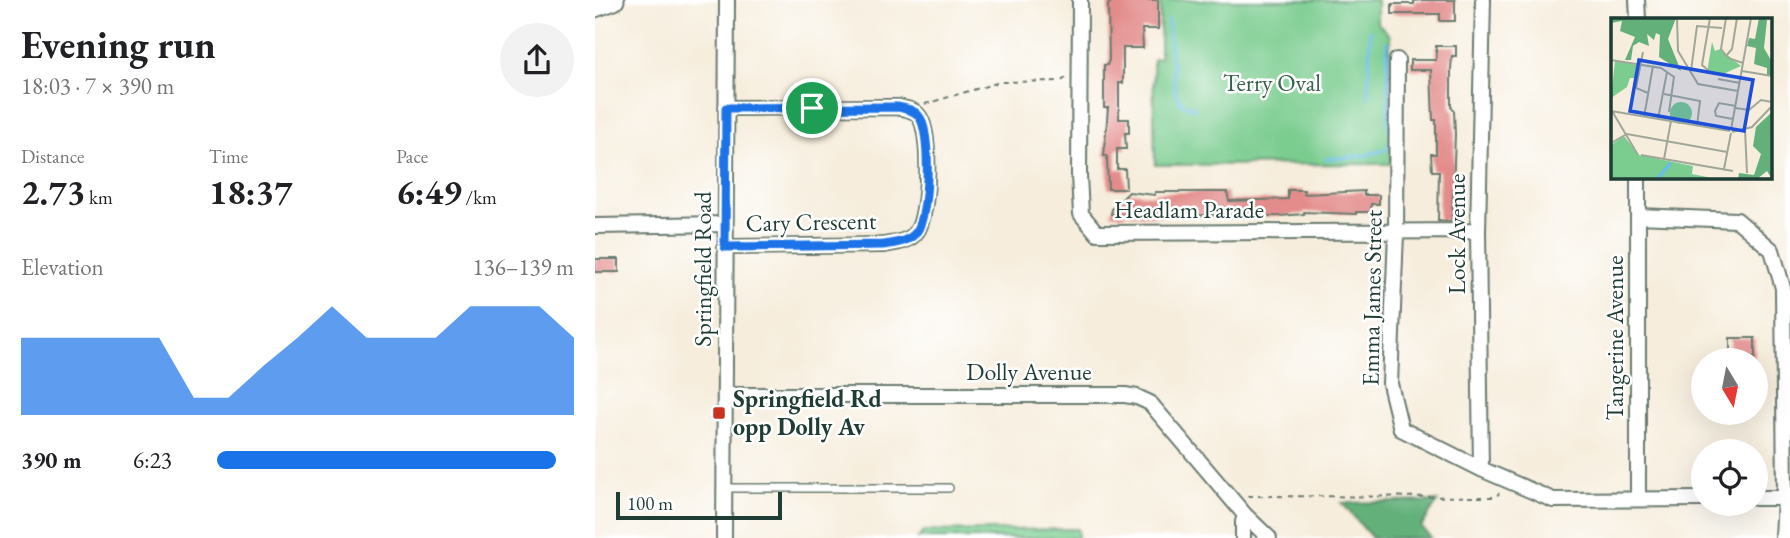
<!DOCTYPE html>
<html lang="en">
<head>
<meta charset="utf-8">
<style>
  :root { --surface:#fff; --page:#f2f2f2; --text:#202124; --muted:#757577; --accent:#1a73e8 }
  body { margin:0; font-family:"EB Garamond",serif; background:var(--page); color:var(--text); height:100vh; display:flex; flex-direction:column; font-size:26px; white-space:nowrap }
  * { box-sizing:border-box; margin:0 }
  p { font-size:23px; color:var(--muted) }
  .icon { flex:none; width:38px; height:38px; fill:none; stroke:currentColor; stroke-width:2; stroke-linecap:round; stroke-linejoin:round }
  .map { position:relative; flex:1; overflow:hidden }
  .sheet { display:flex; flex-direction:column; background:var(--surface); width:595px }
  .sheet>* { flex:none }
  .needle { width:46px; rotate:170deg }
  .buttons { position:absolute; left:1096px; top:348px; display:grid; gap:14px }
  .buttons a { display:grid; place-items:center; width:77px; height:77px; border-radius:50%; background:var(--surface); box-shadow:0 7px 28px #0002; font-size:35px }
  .scale { position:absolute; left:21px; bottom:18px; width:166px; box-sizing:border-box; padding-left:7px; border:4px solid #1f3d34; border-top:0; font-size:19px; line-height:24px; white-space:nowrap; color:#1f3d34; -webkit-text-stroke:5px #fff; paint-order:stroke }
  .pin { position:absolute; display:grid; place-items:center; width:60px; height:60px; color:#fff; margin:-30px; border:4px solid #fff; border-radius:50%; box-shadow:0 2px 7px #0007 }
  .round { display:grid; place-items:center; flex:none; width:74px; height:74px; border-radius:37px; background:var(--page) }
  .headline { display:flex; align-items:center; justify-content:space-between; height:119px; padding:0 21px }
  h1 { font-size:38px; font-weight:700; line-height:52px }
  .figures { display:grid; grid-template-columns:repeat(3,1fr); gap:10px; height:119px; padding:7px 21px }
  .figures div { display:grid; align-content:center }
  .figures b { font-size:35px; font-weight:700 }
  .figures small { font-size:19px; font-weight:400 }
  .figures p { font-size:19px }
  .chart { height:196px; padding:14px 21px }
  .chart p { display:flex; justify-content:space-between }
  .chart svg { width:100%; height:126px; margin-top:7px; fill:var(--accent); opacity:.7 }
  ul { padding:0 21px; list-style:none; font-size:23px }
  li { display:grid; grid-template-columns:112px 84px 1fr; align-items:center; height:52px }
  li i { height:18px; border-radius:9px; background:var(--accent) }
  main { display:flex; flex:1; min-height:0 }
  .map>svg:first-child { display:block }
</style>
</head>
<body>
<main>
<section class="sheet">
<div class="headline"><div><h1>Evening run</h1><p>18:03 · 7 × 390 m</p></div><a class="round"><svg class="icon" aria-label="share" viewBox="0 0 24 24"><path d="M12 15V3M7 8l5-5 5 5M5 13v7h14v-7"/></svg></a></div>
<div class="figures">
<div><p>Distance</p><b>2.73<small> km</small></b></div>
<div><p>Time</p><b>18:37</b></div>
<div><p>Pace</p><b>6:49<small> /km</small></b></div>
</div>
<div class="chart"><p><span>Elevation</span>136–139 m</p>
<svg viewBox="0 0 160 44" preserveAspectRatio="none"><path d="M0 44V17L10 17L20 17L30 17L40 17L50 38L60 38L70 27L80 17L90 6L100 17L110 17L120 17L130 6L140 6L150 6L160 17V44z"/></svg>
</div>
<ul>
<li><b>390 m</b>6:23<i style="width:95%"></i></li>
</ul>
</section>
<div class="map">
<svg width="1195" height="538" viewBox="0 0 1195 538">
  <rect width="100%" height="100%" fill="#fff"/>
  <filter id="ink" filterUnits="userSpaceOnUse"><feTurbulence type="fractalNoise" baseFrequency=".0143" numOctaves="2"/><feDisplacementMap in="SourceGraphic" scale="14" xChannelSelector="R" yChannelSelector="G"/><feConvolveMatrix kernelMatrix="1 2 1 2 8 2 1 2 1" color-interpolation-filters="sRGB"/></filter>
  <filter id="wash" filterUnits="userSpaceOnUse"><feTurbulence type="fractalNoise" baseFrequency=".00686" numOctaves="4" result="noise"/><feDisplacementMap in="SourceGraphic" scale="28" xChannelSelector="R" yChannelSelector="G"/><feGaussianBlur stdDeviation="1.57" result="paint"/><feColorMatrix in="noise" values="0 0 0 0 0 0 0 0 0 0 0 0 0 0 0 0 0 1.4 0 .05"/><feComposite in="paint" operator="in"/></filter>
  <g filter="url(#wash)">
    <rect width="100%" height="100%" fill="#f6eddc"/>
    <!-- green -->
    <path fill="#7acc8f" stroke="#4c8462" stroke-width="2" d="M 565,0 L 782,0 L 782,22 L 795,36 L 796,164 L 560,165 L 558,59 L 565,58 Z
      M 483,529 L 483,538 L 323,538 L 330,531 Z"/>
    <!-- forest -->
    <path fill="#63b07a" stroke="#417657" stroke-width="2" d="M 843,501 L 826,527 L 836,538 L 777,538 L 747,503 Z"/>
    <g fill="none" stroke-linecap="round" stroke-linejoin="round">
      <!-- stream -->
      <path stroke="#68bee5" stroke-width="3.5" d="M 573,20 L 580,92 L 587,104 L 599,108
        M 792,42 L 794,129
        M 773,97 L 775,31
        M 731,159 L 768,156 L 792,149 L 795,141"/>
    </g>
    <g id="blocks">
      <!-- building -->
      <path fill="#e38c8b" d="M 518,0 L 563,0 L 563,29 L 547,29 L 548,48 L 528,48 L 528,83 L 524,83 L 524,119 L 534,119 L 534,133 L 530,133 L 531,149 L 522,149 L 522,169 L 530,169 L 531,189 L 513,189 L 512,156 L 509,156 L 513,108 L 509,108 L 509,65 L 512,65 L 514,60 L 513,5 Z
        M 827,0 L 860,0 L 860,21 L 845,21 L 845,14 L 797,14 L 797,4 L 819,4 L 819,1 Z
        M 841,46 L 861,46 L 861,56 L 857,56 L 856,69 L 856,106 L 859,111 L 860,134 L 857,221 L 843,221 L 844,171 L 837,171 L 836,154 L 841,154 L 841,120 L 838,120 L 836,70 L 815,70 L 815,60 L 841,60 Z
        M 693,190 L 709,190 L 709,194 L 769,191 L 769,195 L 784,195 L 784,204 L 776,204 L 776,212 L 761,212 L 761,214 L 709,212 L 709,214 L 684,216 L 636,217 L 636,215 L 551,216 L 530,213 L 530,216 L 516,214 L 517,209 L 534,192 L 560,195 L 560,192 L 632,192 L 634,201 L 664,200 L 693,199 Z
        M 0,259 L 24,259 L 24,272 L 0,272 Z
        M 1135,338 L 1160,338 L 1160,358 L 1135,358 Z"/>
    </g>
  </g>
  <g filter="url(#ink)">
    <use href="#blocks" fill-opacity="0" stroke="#6a7b6f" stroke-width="2"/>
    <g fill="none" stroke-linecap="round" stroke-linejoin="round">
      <!-- lane casing -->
      <g stroke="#6a7b6f" stroke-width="10">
        <path id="lane" d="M 129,488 L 354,488"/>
      </g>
      <!-- street casing -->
      <g stroke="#6a7b6f" stroke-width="18">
        <path id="street" d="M 485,0 L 484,175 L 486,214 L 502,233 L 883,231
          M 1042,0 L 1043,19
          M 802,60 L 801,233 L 795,384 L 806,429 L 886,469 L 958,500 L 1108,499
          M 1043,216 L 1142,220 L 1177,250 L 1188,288 L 1190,498 L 1188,538
          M 0,226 L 130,224
          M 130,247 L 288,245 C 300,243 315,242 322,231 C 334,215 337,129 323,115 C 318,109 310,109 303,107 L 131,108
          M 131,395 L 530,395 L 542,397 L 555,403 L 650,515 L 674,538
          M 886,469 L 883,231 L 888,0
          M 1160,498 L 1195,498
          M 1043,499 L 1043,177
          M 129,538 L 132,0
          M 648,538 L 648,522 L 650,515"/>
      </g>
      <!-- secondary casing -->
      <g stroke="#6a7b6f" stroke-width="23">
        <path id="secondary" d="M 0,7 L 19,0"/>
      </g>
      <!-- path -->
      <path stroke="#6a7b6f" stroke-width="2" stroke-dasharray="5 5" stroke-linecap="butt" d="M 330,104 L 405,82 L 466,81 L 471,78
        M 653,496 L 901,497 L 904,493"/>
      <!-- lane -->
      <use href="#lane" stroke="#fff" stroke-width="7"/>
      <!-- street -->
      <use href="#street" stroke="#fff" stroke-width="14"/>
      <!-- secondary -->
      <use href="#secondary" stroke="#fff" stroke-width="19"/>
    </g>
  </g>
  <g fill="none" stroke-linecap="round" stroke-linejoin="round" filter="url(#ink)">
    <!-- route casing -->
    <g stroke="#fff" stroke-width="14">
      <path id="route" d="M 303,107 C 310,109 318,109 323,115 C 337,129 334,215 322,231 C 315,242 300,243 288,245 L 130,247 L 131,108 Z"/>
    </g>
    <!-- route -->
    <use href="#route" stroke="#1a73e8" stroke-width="9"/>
  </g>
  <!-- markers -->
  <rect fill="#c8321e" stroke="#fff" stroke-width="2.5" x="117" y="406" width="14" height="14" rx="3.5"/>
  <g text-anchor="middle" stroke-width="5" stroke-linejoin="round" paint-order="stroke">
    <!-- park labels -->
    <g font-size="24" fill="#36614b" stroke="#fff">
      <text x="677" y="91">Terry Oval</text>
    </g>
    <!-- street labels -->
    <g font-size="24" fill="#1f3d34" stroke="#fff">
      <text x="594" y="218">Headlam Parade</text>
      <text transform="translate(216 222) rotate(-1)" y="8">Cary Crescent</text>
      <text transform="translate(862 234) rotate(-90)" y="8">Lock Avenue</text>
      <text transform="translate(108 269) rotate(-90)" y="8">Springfield Road</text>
      <text transform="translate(777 298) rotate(-89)" y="8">Emma James Street</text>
      <text transform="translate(1020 338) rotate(-90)" y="8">Tangerine Avenue</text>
      <text x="434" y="380">Dolly Avenue</text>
    </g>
    <!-- poi labels -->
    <g font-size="24" font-weight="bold" fill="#1f3d34" stroke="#fff" text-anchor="start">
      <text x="138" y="407">Springfield Rd<tspan x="138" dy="28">opp Dolly Av</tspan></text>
    </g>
  </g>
  <!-- overview -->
  <g transform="translate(1016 18)">
    <rect width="161" height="161" fill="#f6eddc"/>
    <path d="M 101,24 L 104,33 L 109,31 L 130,48 L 110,57 L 96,55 ZM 4,43 L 26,47 L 24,60 L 19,60 L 16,69 L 0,80 ZM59 95a11 11 0 1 1 22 0a11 11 0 1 1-22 0ZM 13,118 L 28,137 L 82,148 L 81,156 L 106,161 L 0,161 L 0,127 Z" fill="#7acc8f"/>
    <path d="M 0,0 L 65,0 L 57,21 L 70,53 L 48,39 L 49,17 L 45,15 L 43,22 L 36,16 L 38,28 L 28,24 L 22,28 L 20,42 L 14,42 L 24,19 L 9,13 L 11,3 L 0,5 ZM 148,0 L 156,2 L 153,30 L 161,44 L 161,58 L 156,57 L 156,50 L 143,46 L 145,30 L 136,28 L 138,20 L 144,21 ZM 161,94 L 161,161 L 156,153 L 146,161 L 127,161 L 128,155 L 143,157 L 150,136 L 142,128 L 145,109 Z" fill="#63b07a"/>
    <path fill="none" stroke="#68bee5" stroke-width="3.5" d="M 46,161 L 60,145"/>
    <path fill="none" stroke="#a0a799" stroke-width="2" d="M 66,0 L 67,33 L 87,66 L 127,73M 115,0 L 110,31 L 117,40 L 132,45M 32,34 L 25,70 L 37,75M 115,38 L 121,31 L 126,0M 0,42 L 50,50 L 63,59 L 58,94M 97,52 L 91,47 L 99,0M 80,53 L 86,8 L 111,10M 131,53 L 161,58M 107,61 L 129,65M 53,76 L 89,83 L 86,108M 124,90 L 138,92 L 150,82 L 161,84M 0,93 L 119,113M 1,93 L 27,137M 33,99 L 42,48M 47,101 L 56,54M 122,101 L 105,98 L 104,93 L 108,85 L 125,88M 120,112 L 140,0M 134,112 L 136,155M 121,114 L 141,109 L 161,88M 0,125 L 16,116 L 116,134M 30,137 L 122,153M 53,141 L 60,103M 113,151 L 120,115"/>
    <path fill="#1d4ed8" fill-opacity="0.15" stroke="#1d4ed8" stroke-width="3.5" d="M 28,42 L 142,62 L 133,113 L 19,93 Z"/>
    <rect width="161" height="161" fill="none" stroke="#1f3d34" stroke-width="3.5"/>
  </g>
</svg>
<div class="buttons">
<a><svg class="needle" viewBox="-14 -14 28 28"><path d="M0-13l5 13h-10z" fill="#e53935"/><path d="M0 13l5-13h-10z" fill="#757577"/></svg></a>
<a><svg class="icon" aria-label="locate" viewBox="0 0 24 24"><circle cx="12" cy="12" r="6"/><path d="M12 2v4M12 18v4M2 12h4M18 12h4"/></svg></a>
</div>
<div class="scale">100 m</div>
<div class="pin" style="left:217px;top:108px;background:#1e9e55"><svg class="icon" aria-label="arrive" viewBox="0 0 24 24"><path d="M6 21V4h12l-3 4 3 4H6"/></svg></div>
</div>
</main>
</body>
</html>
